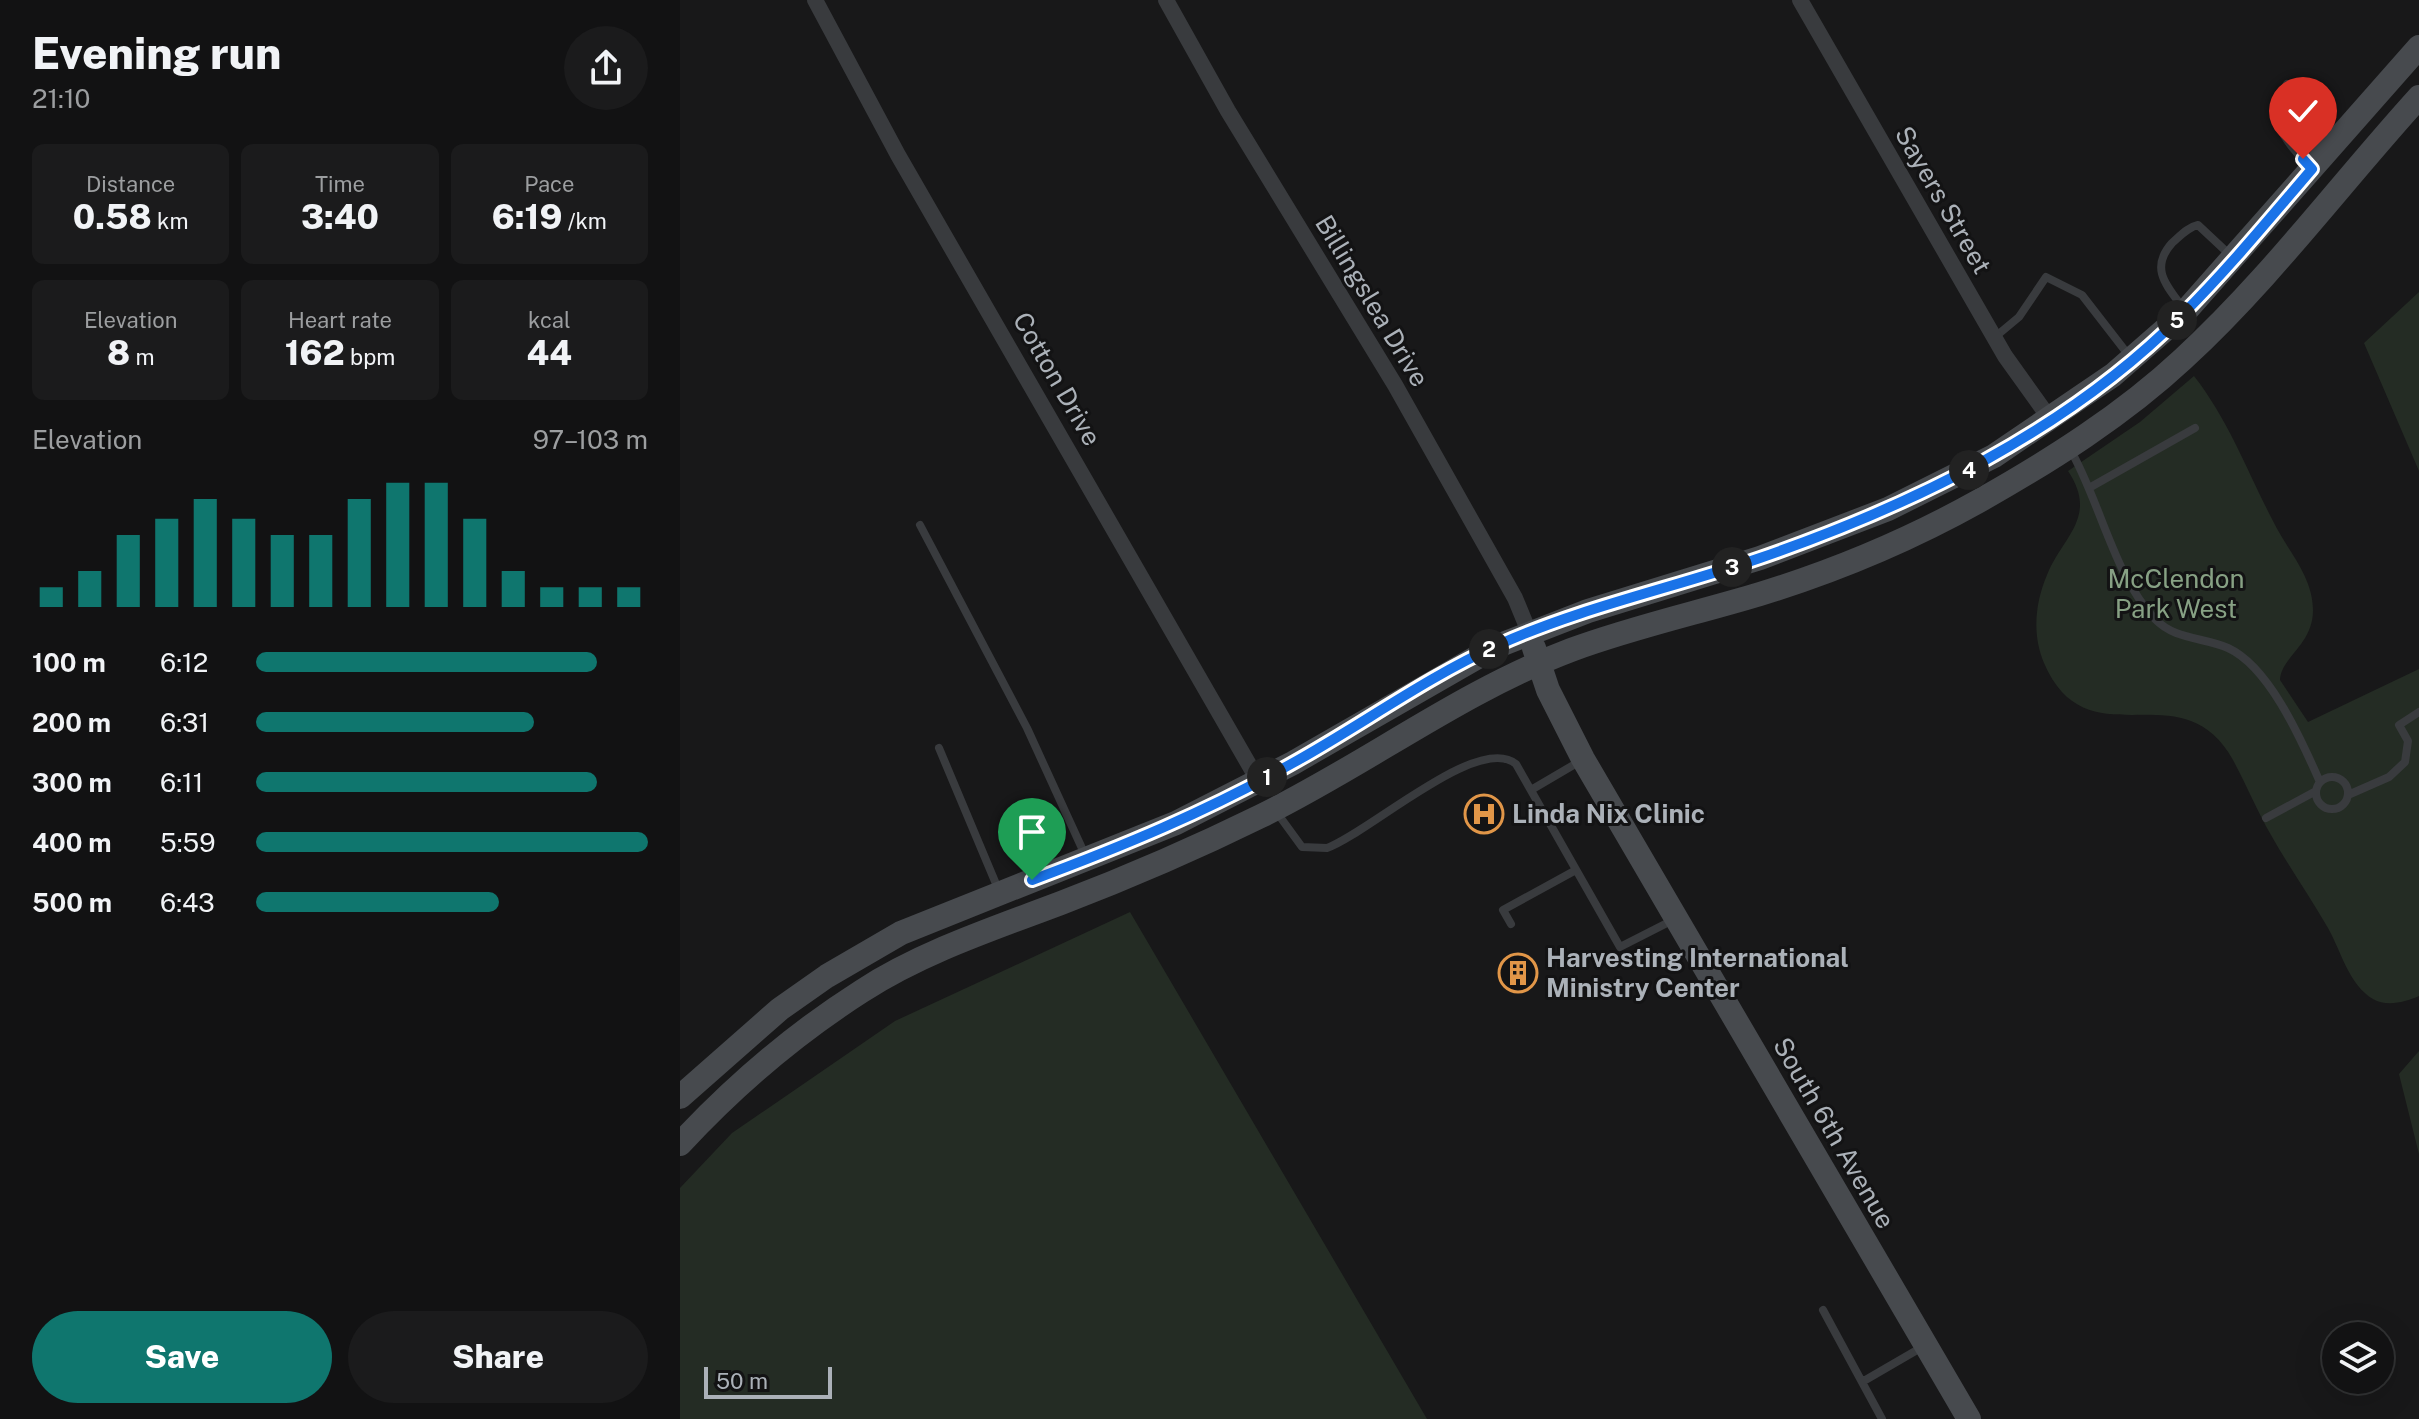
<!DOCTYPE html>
<html lang="en">
<head>
<meta charset="utf-8">
<style>
  :root { --surface:#121213; --page:#1b1b1c; --text:#f1f3f6; --muted:#9c9ea0; --line:#313233; --accent:#0f766e }
  body { margin:0; font-family:"Public Sans",sans-serif; background:var(--page); color:var(--text); height:100vh; display:flex; flex-direction:column; font-size:30px; white-space:nowrap }
  * { box-sizing:border-box; margin:0 }
  p { font-size:26px; color:var(--muted) }
  .icon { flex:none; width:44px; height:44px; fill:none; stroke:currentColor; stroke-width:2; stroke-linecap:round; stroke-linejoin:round }
  .map { position:relative; flex:1; overflow:hidden }
  .drawer { display:flex; flex-direction:column; background:var(--surface); width:680px }
  .drawer>* { flex:none }
  .tools { position:absolute; left:1642px; top:1322px; display:grid; gap:16px }
  .tools a { display:grid; place-items:center; width:72px; height:72px; border-radius:50%; background:var(--surface); box-shadow:0 8px 32px #0002,0 0 0 2px var(--line); font-size:40px }
  .scale { position:absolute; left:24px; bottom:20px; width:128px; box-sizing:border-box; padding-left:8px; border:4px solid #abb1b8; border-top:0; font-size:22px; line-height:28px; white-space:nowrap; color:#abb1b8; -webkit-text-stroke:6px #131314; paint-order:stroke }
  .pin { position:absolute; display:grid; place-items:center; width:68px; height:68px; color:#fff; margin:-82px -34px; border-radius:50% 50% 50% 0; rotate:-45deg; box-shadow:0 0 8px #0007 }
  .pin .icon { rotate:45deg }
  .km { position:absolute; width:40px; height:40px; margin:-20px; border-radius:50%; background:#222; color:#fff; font-size:22px; line-height:40px; text-align:center }
  .round { display:grid; place-items:center; flex:none; width:84px; height:84px; border-radius:42px; background:var(--page) }
  .head { display:flex; align-items:center; justify-content:space-between; height:136px; padding:0 32px }
  h1 { font-size:44px; font-weight:800; line-height:60px }
  .figures { display:grid; grid-template-columns:repeat(3,1fr); gap:12px; height:136px; padding:8px 32px }
  .figures div { display:grid; align-content:center; border-radius:12px; background:var(--page); text-align:center }
  .figures b { font-size:34px; font-weight:800 }
  .figures small { font-size:22px; font-weight:400 }
  .figures p { font-size:22px }
  .chart { height:224px; padding:16px 32px }
  .chart p { display:flex; justify-content:space-between }
  .chart svg { width:100%; height:144px; margin-top:8px; stroke:var(--accent); stroke-width:6 }
  .action { display:flex; gap:16px; margin-top:auto; padding:16px 32px }
  .action a { flex:1; height:92px; border-radius:48px; background:var(--accent); color:#fff; font-size:32px; font-weight:800; line-height:92px; text-align:center }
  .action a+a { background:var(--page); color:var(--text) }
  ul { padding:0 32px; list-style:none; font-size:26px }
  li { display:grid; grid-template-columns:128px 96px 1fr; align-items:center; height:60px }
  li i { height:20px; border-radius:10px; background:var(--accent) }
  main { display:flex; flex:1; min-height:0 }
  .map>svg:first-child { display:block }
</style>
</head>
<body>
<main>
<section class="drawer">
<div class="head"><div><h1>Evening run</h1><p>21:10</p></div><a class="round"><svg class="icon" aria-label="share" viewBox="0 0 24 24"><path d="M12 15V3M7 8l5-5 5 5M5 13v7h14v-7"/></svg></a></div>
<div class="figures">
<div><p>Distance</p><b>0.58<small> km</small></b></div>
<div><p>Time</p><b>3:40</b></div>
<div><p>Pace</p><b>6:19<small> /km</small></b></div>
</div>
<div class="figures">
<div><p>Elevation</p><b>8<small> m</small></b></div>
<div><p>Heart rate</p><b>162<small> bpm</small></b></div>
<div><p>kcal</p><b>44</b></div>
</div>
<div class="chart"><p><span>Elevation</span>97–103 m</p>
<svg viewBox="0 0 160 44" preserveAspectRatio="none"><path d="M5 44V38M15 44V33M25 44V22M35 44V17M45 44V11M55 44V17M65 44V22M75 44V22M85 44V11M95 44V6M105 44V6M115 44V17M125 44V33M135 44V38M145 44V38M155 44V38"/></svg>
</div>
<ul>
<li><b>100 m</b>6:12<i style="width:87%"></i></li>
<li><b>200 m</b>6:31<i style="width:71%"></i></li>
<li><b>300 m</b>6:11<i style="width:87%"></i></li>
<li><b>400 m</b>5:59<i style="width:100%"></i></li>
<li><b>500 m</b>6:43<i style="width:62%"></i></li>
</ul>
<div class="action"><a>Save</a><a>Share</a></div>
</section>
<div class="map">
<svg width="1739" height="1419" viewBox="0 0 1739 1419">
  <rect width="100%" height="100%" fill="#181819"/>
  <!-- green -->
  <path fill="#242c24" d="M 1739,292 L 1739,471 L 1684,343 Z
    M 1514,376 C 1549,421 1567,471 1593,521 C 1607,550 1633,576 1633,610 C 1633,645 1601,657 1600,680 L 1628,722 L 1739,669 L 1739,996 C 1725,1002 1707,1007 1693,999 C 1669,985 1661,951 1648,928 C 1630,897 1609,867 1591,835 C 1577,811 1566,784 1553,760 C 1501,667 1408,765 1364,663 C 1352,635 1355,603 1367,575 C 1382,537 1419,517 1388,471 L 1460,422 Z
    M 450,912 L 747,1419 L 0,1419 L 0,1188 L 52,1133 L 215,1021 Z
    M 1739,1051 L 1739,1154 L 1719,1074 Z"/>
  <g fill="none" stroke-linecap="round" stroke-linejoin="round">
    <!-- lane -->
    <path stroke="#393b3e" stroke-width="8" d="M 1607,84 C 1583,118 1606,141 1629,166
      M 1504,309 C 1487,286 1469,269 1492,243 C 1500,236 1508,227 1518,225 L 1550,255
      M 1315,337 L 1339,317 L 1366,277 L 1402,295 L 1450,357
      M 1390,449 C 1420,501 1434,576 1475,619 C 1495,640 1523,637 1548,648 C 1590,667 1622,742 1640,782
      M 1409,488 L 1515,428
      M 240,525 L 347,728 L 406,857
      M 259,748 L 319,891
      M1636 793a16 16 0 1 1 32 0a16 16 0 1 1-32 0Z
      M 851,790 L 902,760
      M 1668,795 L 1709,777 L 1725,762 L 1728,741 L 1719,725 L 1739,712
      M 595,810 L 622,847 L 647,848 C 689,833 798,733 836,764 L 940,947 L 993,920
      M 1586,818 L 1636,791
      M 831,924 L 823,910 L 896,870
      M 1143,1310 L 1202,1419
      M 1182,1382 L 1244,1346"/>
    <!-- street -->
    <path stroke="#393b3e" stroke-width="16" d="M 135,0 L 218,155 L 579,782
      M 486,0 L 548,111 L 715,385 L 835,598 L 849,632
      M 1120,0 L 1325,356 L 1370,419"/>
    <!-- secondary -->
    <path stroke="#474a4e" stroke-width="24" d="M 854,648 L 868,690 L 903,759 L 1289,1419
      M 0,1097 L 100,1009 L 147,976 L 221,933 L 496,823 L 613,763 L 815,647 L 908,611 L 1080,558 L 1208,509 L 1314,456 L 1433,375 L 1504,313 L 1739,47
      M 0,1144 C 54,1086 116,1033 182,991 C 242,952 315,928 381,903 C 449,877 516,848 581,816 C 687,764 780,692 891,650 C 953,627 1017,613 1080,594 C 1155,571 1231,539 1299,501 C 1370,461 1443,415 1503,359 C 1590,279 1660,184 1739,97"/>
  </g>
  <g fill="none" stroke-linecap="round" stroke-linejoin="round">
    <!-- route casing -->
    <g stroke="#fff" stroke-width="16">
      <path id="route" d="M 352,880 C 441,847 528,811 611,764 C 680,726 745,678 818,645 C 902,607 993,588 1080,558 C 1233,505 1387,431 1503,314 C 1549,268 1590,218 1632,169 L 1623,159"/>
    </g>
    <!-- route -->
    <use href="#route" stroke="#1a73e8" stroke-width="10"/>
  </g>
  <!-- icons -->
  <defs>
    <g id="hospital-ring" transform="scale(2)"><circle r="9.5" fill="#131314" stroke="#e19648" stroke-width="1.5"/><path d="M-5-5h3v3.5h4V-5h3V5h-3V1.5h-4V5h-3Z" fill="#e19648"/></g>
    <g id="building-ring" transform="scale(2)"><circle r="9.5" fill="#131314" stroke="#e19648" stroke-width="1.5"/><path d="M-4-6H4V6H1V3H-1V6H-4ZM-2.5-4.3h1.7v1.8h-1.7ZM.8-4.3h1.7v1.8H.8ZM-2.5-1h1.7V.8h-1.7ZM.8-1h1.7V.8H.8Z" fill="#e19648"/></g>
  </defs>
  <g fill-rule="evenodd">
    <use href="#hospital-ring" x="804" y="814"/>
    <use href="#building-ring" x="838" y="973"/>
  </g>
  <g text-anchor="middle" stroke-width="6" stroke-linejoin="round" paint-order="stroke">
    <!-- street labels -->
    <g font-size="26" fill="#abb1b8" stroke="#131314">
      <text transform="translate(1263 200) rotate(60)" y="9">Sayers Street</text>
      <text transform="translate(692 301) rotate(59)" y="9">Billingslea Drive</text>
      <text transform="translate(377 379) rotate(60)" y="9">Cotton Drive</text>
      <text transform="translate(1154 1133) rotate(60)" y="9">South 6th Avenue</text>
    </g>
    <!-- park labels -->
    <g font-size="26" fill="#87a184" stroke="#131314">
      <text x="1496" y="588">McClendon<tspan x="1496" dy="30">Park West</tspan></text>
    </g>
    <!-- poi labels -->
    <g font-size="26" font-weight="bold" fill="#abb1b8" stroke="#131314" text-anchor="start">
      <text x="832" y="823">Linda Nix Clinic</text>
      <text x="866" y="967">Harvesting International<tspan x="866" dy="30">Ministry Center</tspan></text>
    </g>
  </g>
</svg>
<div class="tools">
<a><svg class="icon" aria-label="layers" viewBox="0 0 24 24"><path d="M12 4l9 5-9 5-9-5zM3 14l9 5 9-5"/></svg></a>
</div>
<div class="scale">50 m</div>
<div class="pin" style="left:352px;top:880px;background:#1e9e55"><svg class="icon" aria-label="arrive" viewBox="0 0 24 24"><path d="M6 21V4h12l-3 4 3 4H6"/></svg></div>
<div class="pin" style="left:1623px;top:159px;background:#d93025"><svg class="icon" aria-label="check" viewBox="0 0 24 24"><path d="M5 12l5 5 9-10"/></svg></div>
<b class="km" style="left:587px;top:777px">1</b>
<b class="km" style="left:809px;top:649px">2</b>
<b class="km" style="left:1052px;top:567px">3</b>
<b class="km" style="left:1289px;top:470px">4</b>
<b class="km" style="left:1497px;top:320px">5</b>
</div>
</main>
</body>
</html>
